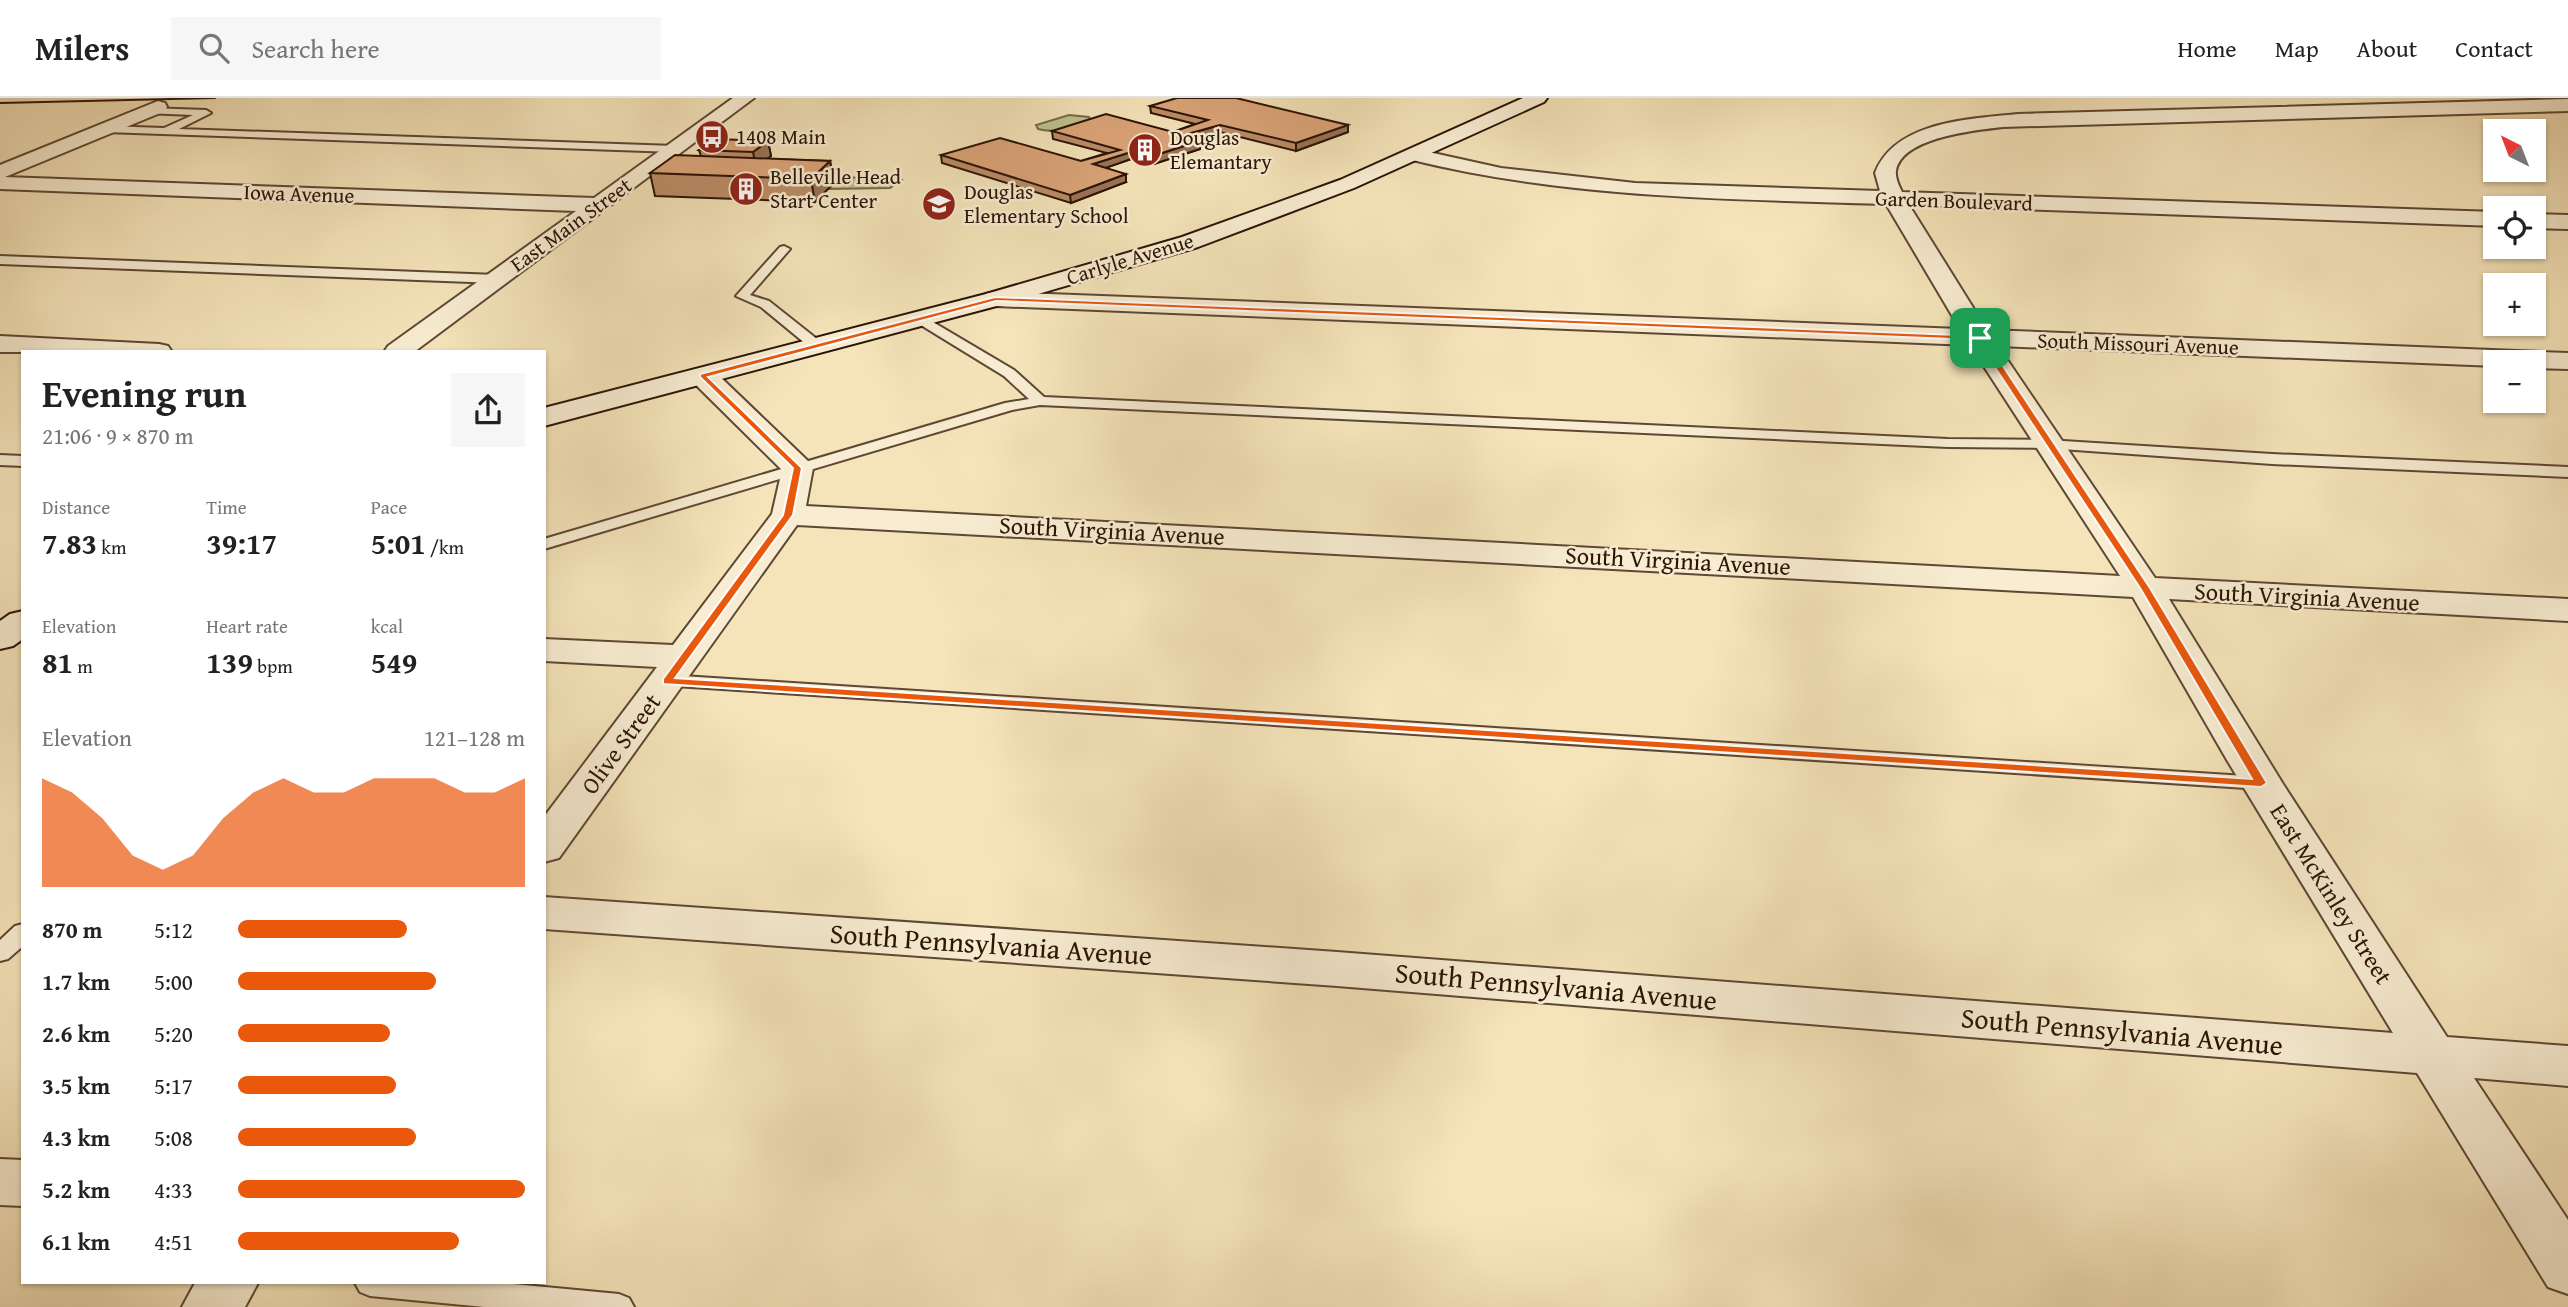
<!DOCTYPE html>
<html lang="en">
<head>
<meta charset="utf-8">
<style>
  :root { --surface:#fff; --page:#f6f6f6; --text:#222; --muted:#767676; --line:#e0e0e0; --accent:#ea580c }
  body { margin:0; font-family:"Gentium Book Plus",serif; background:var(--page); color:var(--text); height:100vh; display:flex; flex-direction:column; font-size:26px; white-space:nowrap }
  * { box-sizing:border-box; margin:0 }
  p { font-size:23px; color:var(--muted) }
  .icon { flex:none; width:38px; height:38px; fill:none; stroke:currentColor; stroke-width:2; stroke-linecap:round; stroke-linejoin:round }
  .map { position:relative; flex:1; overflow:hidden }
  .drawer { position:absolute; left:21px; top:252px; width:525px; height:934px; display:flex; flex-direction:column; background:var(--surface); border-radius:0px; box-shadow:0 2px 5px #0004 }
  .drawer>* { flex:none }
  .needle { width:46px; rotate:318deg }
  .controls { position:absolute; left:2483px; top:21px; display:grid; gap:14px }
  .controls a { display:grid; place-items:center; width:63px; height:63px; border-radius:0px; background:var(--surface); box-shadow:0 2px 5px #0004; font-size:35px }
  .pin { position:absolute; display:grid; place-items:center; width:60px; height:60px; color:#fff; margin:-30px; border-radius:14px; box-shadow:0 4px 10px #0006 }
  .round { display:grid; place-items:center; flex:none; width:74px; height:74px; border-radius:0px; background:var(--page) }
  .summary { display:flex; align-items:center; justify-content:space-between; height:119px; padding:0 21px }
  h1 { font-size:38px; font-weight:700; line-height:52px }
  .metrics { display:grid; grid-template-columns:repeat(3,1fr); gap:10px; height:119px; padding:7px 21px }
  .metrics div { display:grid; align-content:center }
  .metrics b { font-size:30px; font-weight:700 }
  .metrics small { font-size:19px; font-weight:400 }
  .metrics p { font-size:19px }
  .chart { height:196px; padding:14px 21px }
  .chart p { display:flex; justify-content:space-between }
  .chart svg { width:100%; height:126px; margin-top:7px; fill:var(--accent); opacity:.7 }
  ul { padding:0 21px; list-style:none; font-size:23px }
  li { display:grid; grid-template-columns:112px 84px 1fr; align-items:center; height:52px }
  li i { height:18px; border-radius:9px; background:var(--accent) }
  header { display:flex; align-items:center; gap:42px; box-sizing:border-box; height:98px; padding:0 35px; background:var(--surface); border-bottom:2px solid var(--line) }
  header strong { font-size:33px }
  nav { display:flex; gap:38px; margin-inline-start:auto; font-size:24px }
  .search { width:490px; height:63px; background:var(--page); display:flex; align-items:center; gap:18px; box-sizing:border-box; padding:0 24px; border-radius:0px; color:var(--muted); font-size:26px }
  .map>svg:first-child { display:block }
</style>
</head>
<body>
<header>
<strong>Milers</strong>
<div class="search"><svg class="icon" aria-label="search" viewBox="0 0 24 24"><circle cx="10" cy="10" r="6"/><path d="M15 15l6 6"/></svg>Search here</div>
<nav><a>Home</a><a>Map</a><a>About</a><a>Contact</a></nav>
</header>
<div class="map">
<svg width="2568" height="1209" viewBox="0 0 2568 1209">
  <rect width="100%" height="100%" fill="#f5e4ba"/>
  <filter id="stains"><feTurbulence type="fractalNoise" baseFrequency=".00286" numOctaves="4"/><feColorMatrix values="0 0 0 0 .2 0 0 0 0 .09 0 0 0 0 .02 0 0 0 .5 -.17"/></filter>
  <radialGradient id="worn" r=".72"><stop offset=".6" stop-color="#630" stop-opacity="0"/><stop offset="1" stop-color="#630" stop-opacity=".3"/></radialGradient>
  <!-- green -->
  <path fill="#bfc38d" stroke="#756b4a" stroke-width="2" d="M 1069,17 L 1089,19 L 1091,23 C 1073,29 1056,36 1038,31 L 1036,27 Z
    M 827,78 L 901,82 L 890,90 L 829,91 L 835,83 L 822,83 Z"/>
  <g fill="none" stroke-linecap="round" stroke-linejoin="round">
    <!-- lane casing -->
    <g stroke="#5e4733" stroke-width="4">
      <path id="lane" d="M 147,10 L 206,12 L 211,15 L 179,31 L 675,48 L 680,51 L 675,54 L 105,34 L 100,31 L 105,28 L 164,30 L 193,17 L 144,15 L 142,13 Z
        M 784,148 L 790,151 L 750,197 L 769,203 L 822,245 L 822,251 L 812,251 L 761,209 L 736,198 L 780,149 Z
        M 0,158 L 497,177 L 503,181 L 497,185 L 0,166 Z
        M 921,217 L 1014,272 L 1044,299 L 1948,341 L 2047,342 L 2272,356 L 2568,369 L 2568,379 L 2272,366 L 2047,350 L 1948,349 L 1040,307 L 1012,312 L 544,451 L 544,441 L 1005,305 L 1029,301 L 1004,278 L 916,224 L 915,221 Z
        M 0,357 L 23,358 L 23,368 L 0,367 Z
        M 667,577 L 2261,679 L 2268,680 L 2271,685 L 2268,690 L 2261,691 L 660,587 L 658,583 Z
        M 23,826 L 23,848 L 8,861 L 0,863 L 0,842 L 15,828 Z
        M 355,1185 L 503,1185 L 619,1196 L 629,1200 L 634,1209 L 484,1209 L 370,1198 L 360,1194 Z"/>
    </g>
    <!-- street casing -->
    <g stroke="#5e4733" stroke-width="4">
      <path id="street" d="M 733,0 L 754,0 L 414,254 L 384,254 L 388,248 L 576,113 L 0,91 L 0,67 L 158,3 L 165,5 L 167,9 L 165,13 L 5,79 L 594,100 Z
        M 2568,1 L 2568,13 L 2003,29 C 1977,32 1901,39 1896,73 C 1895,79 1899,88 1902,94 L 2496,114 L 2496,128 L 1909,107 L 1987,232 L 2568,255 L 2568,271 L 2534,270 L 2534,264 L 2496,264 L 2496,268 L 1998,248 L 2155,480 L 2568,501 L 2568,523 L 2169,501 L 2283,686 L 2447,939 L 2568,948 L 2568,988 L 2474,980 L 2568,1122 L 2568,1196 L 2548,1189 L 2417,975 L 1337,888 L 544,831 L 544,799 L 1337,854 L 2393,935 L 2227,662 L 2133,499 L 797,427 L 559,760 L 544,764 L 544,719 L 657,569 L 544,563 L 544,541 L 673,547 L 772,416 L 782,372 L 693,284 L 689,278 L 693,272 L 703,270 L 713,272 L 809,364 L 813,370 L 806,408 L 2120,478 L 1970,247 L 995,208 L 986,206 L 983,201 L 986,196 L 995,194 L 1960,231 L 1886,106 C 1726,101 1565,100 1408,61 L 1405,57 L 1408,53 L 1415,51 L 1501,70 L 1635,85 L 1880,93 L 1875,75 C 1895,23 1970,21 2018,16 Z
        M 2534,116 L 2568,117 L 2568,131 L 2534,130 Z
        M 0,238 L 159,246 L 168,248 L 172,254 L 0,254 Z
        M 0,1061 L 23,1062 L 23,1108 L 0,1107 Z
        M 195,1185 L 258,1185 L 245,1209 L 182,1209 Z"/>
    </g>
    <!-- secondary casing -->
    <g stroke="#2b1306" stroke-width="4">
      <path id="secondary" d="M 1523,0 L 1547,0 L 1544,4 L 1354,90 L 1198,149 L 1004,206 L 544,328 L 544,310 L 986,196 L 1182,139 L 1340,82 Z
        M 23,513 L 23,541 L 13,548 L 0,551 L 0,523 L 10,516 Z"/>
    </g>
    <!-- lane -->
    <use href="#lane" fill="#f8edd2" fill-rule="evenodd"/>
    <!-- street -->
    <use href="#street" fill="#f8edd2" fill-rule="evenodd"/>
    <!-- secondary -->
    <use href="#secondary" fill="#f8edd2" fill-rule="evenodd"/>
    <!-- tram -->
    <path stroke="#2b1306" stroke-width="2" d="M 0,5 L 215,0"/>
  </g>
  <!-- wall -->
  <path fill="#bc8d68" stroke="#2b1306" stroke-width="2" d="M 1150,8 L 1348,27 L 1348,34 L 1296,53 L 1220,34 L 1194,42 L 1199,43 L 1200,51 L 1154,66 L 1134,60 L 1105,70 L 1126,84 L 1071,105 L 942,65 L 941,57 L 1081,63 L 1107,55 L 1053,41 L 1052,33 L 1173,34 L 1195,26 L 1151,15 Z
    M 768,43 L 771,58 L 767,61 L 830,63 L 834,85 L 815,104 L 655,98 L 650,75 L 701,58 L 699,52 Z"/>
  <!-- shaded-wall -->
  <path fill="#997355" stroke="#2b1306" stroke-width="2" d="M 1220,27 L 1220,34 L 1181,46 L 1180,38 Z
    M 1348,27 L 1348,34 L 1296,53 L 1296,45 Z
    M 768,43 L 771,58 L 756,69 L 753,54 Z
    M 1199,43 L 1200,51 L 1154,66 L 1153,58 Z
    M 1134,53 L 1134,60 L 1094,74 L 1093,66 Z
    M 830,63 L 834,85 L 815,104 L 811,81 Z
    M 1126,76 L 1126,84 L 1071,105 L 1070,97 Z"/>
  <!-- building -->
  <path fill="#dba479" stroke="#2b1306" stroke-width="2" d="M 1177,0 L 1236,0 L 1348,27 L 1296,45 L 1220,27 L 1180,38 L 1199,43 L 1153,58 L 1134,53 L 1093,66 L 1126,76 L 1070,97 L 941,57 L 1000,40 L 1081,63 L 1120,52 L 1052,33 L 1106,16 L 1173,34 L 1208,22 L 1150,8 Z
    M 715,41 L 768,43 L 753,54 L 699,52 Z
    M 675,57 L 830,63 L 811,81 L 650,75 Z"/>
  <!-- route -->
  <path fill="#ea580c" stroke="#fff" stroke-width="2" fill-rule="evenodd" d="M 995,199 L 1983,238 L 2150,490 L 2267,685 L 2261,689 L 663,586 L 663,581 L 783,417 L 793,370 L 700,279 L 700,276 ZM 996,203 L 1977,242 L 2140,490 L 2252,681 L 675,580 L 793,417 L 802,370 L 708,279 Z"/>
  <!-- icons -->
  <defs>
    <g id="bus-disc" transform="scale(1.75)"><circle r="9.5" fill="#8f2418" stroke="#f8edd2"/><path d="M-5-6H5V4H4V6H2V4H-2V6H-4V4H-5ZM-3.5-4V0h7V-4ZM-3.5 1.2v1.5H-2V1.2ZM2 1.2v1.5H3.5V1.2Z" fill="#fff"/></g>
    <g id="building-disc" transform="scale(1.75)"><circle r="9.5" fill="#8f2418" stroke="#f8edd2"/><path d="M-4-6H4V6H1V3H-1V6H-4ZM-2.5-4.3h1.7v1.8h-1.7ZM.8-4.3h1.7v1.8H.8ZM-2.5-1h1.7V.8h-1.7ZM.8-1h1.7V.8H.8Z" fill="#fff"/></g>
    <g id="school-disc" transform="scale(1.75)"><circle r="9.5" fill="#8f2418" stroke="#f8edd2"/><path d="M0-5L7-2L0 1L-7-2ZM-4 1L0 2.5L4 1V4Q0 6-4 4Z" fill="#fff"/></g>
  </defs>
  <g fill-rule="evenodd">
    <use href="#bus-disc" x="712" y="39"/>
    <use href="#building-disc" x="1145" y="52"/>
    <use href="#building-disc" x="746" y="91"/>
    <use href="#school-disc" x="939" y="106"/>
  </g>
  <g text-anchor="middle" stroke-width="5" stroke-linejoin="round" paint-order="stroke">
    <!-- far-poi labels -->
    <g font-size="21" fill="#2b1306" stroke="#f8edd2" text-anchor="start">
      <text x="736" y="46">1408 Main</text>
      <text x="1170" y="47">Douglas<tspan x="1170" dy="24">Elemantary</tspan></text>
      <text x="770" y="86">Belleville Head<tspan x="770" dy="24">Start Center</tspan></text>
      <text x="964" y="101">Douglas<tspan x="964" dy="24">Elementary School</tspan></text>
    </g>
    <!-- far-street labels -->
    <g font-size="21" fill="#2b1306" stroke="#f8edd2">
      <text transform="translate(299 96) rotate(2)" y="7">Iowa Avenue</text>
      <text transform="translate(1954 103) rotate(2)" y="7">Garden Boulevard</text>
      <text transform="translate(571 127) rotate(-36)" y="7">East Main Street</text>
      <text transform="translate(1130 161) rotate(-17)" y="7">Carlyle Avenue</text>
      <text transform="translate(2138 246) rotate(2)" y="7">South Missouri Avenue</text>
    </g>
    <!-- street labels -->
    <g font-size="24" fill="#2b1306" stroke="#f8edd2">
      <text transform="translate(1112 433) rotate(3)" y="8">South Virginia Avenue</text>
      <text transform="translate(1678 463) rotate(3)" y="8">South Virginia Avenue</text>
      <text transform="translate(2307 499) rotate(3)" y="8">South Virginia Avenue</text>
      <text transform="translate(621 646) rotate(-54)" y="8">Olive Street</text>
      <text transform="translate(2331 796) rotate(58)" y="8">East McKinley Street</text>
    </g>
    <!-- near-street labels -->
    <g font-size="28" fill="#2b1306" stroke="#f8edd2">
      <text transform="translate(991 846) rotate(4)" y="10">South Pennsylvania Avenue</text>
      <text transform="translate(1556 888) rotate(5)" y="10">South Pennsylvania Avenue</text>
      <text transform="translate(2122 933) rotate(5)" y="10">South Pennsylvania Avenue</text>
    </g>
  </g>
  <rect width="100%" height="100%" filter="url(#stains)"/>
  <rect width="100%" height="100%" fill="url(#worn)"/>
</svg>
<div class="controls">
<a><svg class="needle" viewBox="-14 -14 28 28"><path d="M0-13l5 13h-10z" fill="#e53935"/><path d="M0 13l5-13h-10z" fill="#767676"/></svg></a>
<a><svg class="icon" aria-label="locate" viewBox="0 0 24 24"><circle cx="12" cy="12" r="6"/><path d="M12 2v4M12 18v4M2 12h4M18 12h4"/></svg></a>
<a>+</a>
<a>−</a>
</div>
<div class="pin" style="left:1980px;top:240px;background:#1e9e55"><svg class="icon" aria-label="arrive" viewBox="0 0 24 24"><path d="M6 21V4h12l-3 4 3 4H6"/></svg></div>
<section class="drawer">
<div class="summary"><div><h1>Evening run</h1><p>21:06 · 9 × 870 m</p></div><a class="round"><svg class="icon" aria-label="share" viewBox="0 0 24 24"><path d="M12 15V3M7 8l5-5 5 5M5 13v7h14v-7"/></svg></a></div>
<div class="metrics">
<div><p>Distance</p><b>7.83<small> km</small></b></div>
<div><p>Time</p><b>39:17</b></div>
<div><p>Pace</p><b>5:01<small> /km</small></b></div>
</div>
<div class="metrics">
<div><p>Elevation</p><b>81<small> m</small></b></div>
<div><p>Heart rate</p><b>139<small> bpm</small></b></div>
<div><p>kcal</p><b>549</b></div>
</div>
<div class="chart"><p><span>Elevation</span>121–128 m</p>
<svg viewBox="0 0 160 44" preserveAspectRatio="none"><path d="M0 44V6L10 11L20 20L30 33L40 38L50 33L60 20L70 11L80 6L90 11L100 11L110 6L120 6L130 6L140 11L150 11L160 6V44z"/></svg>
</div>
<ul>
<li><b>870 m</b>5:12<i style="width:59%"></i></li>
<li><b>1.7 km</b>5:00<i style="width:69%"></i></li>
<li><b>2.6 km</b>5:20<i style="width:53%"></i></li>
<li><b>3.5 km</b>5:17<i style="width:55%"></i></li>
<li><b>4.3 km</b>5:08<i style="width:62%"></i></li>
<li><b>5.2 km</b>4:33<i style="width:100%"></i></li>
<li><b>6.1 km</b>4:51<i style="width:77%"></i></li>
</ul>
</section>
</div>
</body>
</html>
